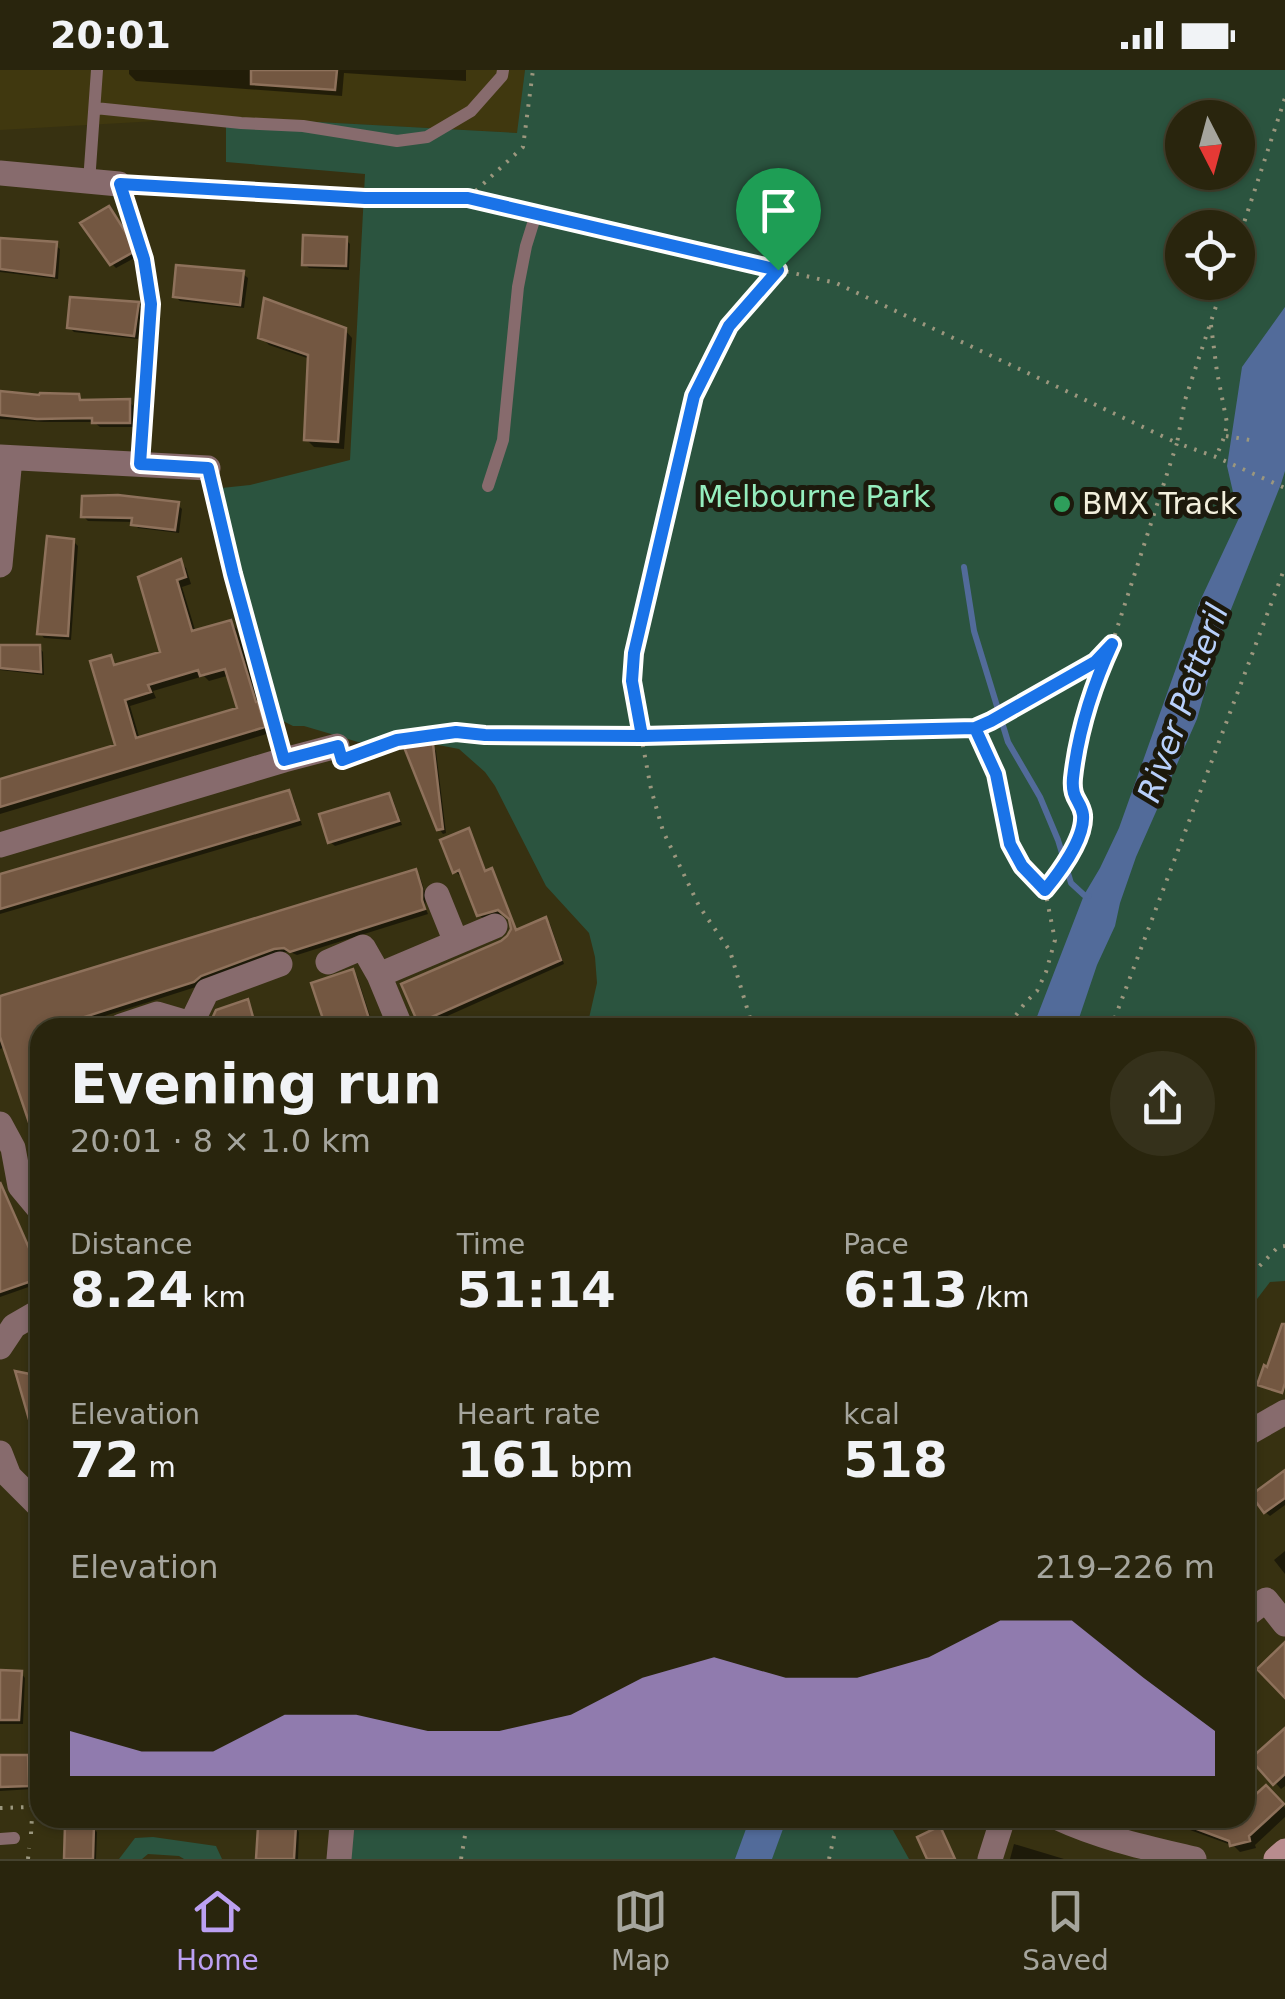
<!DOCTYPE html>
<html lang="en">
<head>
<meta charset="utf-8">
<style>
  :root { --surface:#29250d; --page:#35311b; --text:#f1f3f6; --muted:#a5a59d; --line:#45422e; --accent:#bca0f2 }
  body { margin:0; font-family:"DejaVu Sans",sans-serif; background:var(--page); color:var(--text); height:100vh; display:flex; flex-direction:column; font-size:38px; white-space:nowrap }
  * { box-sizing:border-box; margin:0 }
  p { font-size:32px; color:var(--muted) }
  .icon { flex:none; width:55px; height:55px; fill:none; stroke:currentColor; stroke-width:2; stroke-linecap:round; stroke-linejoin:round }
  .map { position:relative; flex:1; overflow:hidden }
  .details { position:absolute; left:30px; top:948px; width:1225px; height:810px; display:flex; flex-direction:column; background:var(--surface); border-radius:30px; box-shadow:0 2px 8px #0004,0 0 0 2px var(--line) }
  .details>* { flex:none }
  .needle { width:65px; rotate:174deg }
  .fabs { position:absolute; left:1165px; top:30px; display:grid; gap:20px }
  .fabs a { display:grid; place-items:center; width:90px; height:90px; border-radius:50%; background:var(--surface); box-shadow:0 2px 8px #0004,0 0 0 2px var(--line); font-size:50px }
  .pin { position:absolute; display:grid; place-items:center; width:85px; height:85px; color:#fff; margin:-102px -42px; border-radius:50% 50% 50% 0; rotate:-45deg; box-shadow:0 0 10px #0007 }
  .pin .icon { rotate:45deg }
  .round { display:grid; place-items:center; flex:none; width:105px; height:105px; border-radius:52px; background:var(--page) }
  .head { display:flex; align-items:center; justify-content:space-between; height:170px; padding:0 40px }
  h1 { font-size:55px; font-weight:700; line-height:75px }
  .metrics { display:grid; grid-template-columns:repeat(3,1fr); gap:15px; height:170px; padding:10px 40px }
  .metrics div { display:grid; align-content:center }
  .metrics b { font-size:50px; font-weight:700 }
  .metrics small { font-size:28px; font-weight:400 }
  .metrics p { font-size:28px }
  .chart { height:280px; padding:20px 40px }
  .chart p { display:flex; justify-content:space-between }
  .chart svg { width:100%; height:180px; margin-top:10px; fill:var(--accent); opacity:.7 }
  .status { display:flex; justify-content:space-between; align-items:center; height:70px; padding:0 50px; background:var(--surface); direction:ltr }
  .status svg { height:28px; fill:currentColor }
  .menu { display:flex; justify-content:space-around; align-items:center; height:140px; border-top:2px solid var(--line); background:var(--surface); font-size:28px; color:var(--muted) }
  .menu a { display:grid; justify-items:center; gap:5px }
  .menu .on { color:var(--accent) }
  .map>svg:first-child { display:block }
</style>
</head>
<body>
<div class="status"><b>20:01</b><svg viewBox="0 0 49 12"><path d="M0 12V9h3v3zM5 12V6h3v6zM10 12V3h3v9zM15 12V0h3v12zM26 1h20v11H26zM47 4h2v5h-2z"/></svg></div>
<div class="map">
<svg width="1285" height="1789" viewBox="0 0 1285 1789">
  <rect width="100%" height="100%" fill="#373111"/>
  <!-- built -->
  <path fill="#40380f" d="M 0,0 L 525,0 L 518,63 L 226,47 L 0,60 Z"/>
  <!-- green -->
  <path fill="#2b543f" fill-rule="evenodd" d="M 525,0 L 1285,0 L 1285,1211 L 1270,1212 L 1257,1229 L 1250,1250 L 1245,1254 L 1245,958 L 587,957 L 597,913 L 595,887 L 589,863 L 546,816 L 495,716 L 485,702 L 459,679 L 433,674 L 390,675 L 358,672 L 304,656 L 293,656 L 281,650 L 259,594 L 239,499 L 215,435 L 212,419 L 250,415 L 350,390 L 365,104 L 226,92 L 226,47 L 517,63 ZM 1182,48 L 1238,48 L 1238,102 L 1182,102 ZM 1182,158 L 1238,158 L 1238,212 L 1182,212 Z
    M 348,1748 L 889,1748 L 889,1753 L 909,1789 L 347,1789 Z
    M 153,1767 L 216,1776 L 222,1789 L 184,1789 L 179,1786 L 148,1784 L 142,1789 L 119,1789 L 135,1768 Z"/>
  <!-- water -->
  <path fill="#526b9a" d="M 1285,237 L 1285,401 L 1281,414 L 1222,562 L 1197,649 L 1136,787 L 1120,833 L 1115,856 L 1097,895 L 1076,957 L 1033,957 L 1084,825 L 1100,798 L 1119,758 L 1200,531 L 1239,448 L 1227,396 L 1242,297 Z
    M 750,1748 L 787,1748 L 772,1789 L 735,1789 Z"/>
  <!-- shadow -->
  <path fill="#0007" fill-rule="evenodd" d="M 129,0 L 466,0 L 466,11 L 344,3 L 342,26 L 136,11 L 129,4 Z
    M 113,144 L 140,185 L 116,198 L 112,194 Z
    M 0,170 L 55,175 L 60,179 L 58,209 L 0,202 Z
    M 346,170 L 350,174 L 349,200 L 309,198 L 304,194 Z
    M 243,204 L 248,208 L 244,238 L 180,231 L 175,226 Z
    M 137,235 L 142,239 L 138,269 L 74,262 L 69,257 Z
    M 345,260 L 352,268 L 344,379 L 314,377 L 306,369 L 310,289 L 269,275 L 261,267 Z
    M 0,324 L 78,327 L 84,333 L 129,331 L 133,336 L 134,357 L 100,357 L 94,352 L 44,352 L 0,349 Z
    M 177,434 L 182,439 L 179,463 L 138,458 L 134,452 L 88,451 L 83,446 Z
    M 73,471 L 78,476 L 71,570 L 44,568 L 40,563 Z
    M 180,492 L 186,498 L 191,514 L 182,517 L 196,563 L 230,553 L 237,559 L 260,638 L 264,641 L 270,663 L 0,744 L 0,711 L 118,676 L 110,588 L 118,597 L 163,583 ZM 230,605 L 240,640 L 140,670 L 130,636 L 156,628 L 153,621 L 204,606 L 209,611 Z
    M 0,577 L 39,577 L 43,582 L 44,605 L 0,600 Z
    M 432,677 L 436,681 L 446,763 L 443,764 L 439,759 Z
    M 288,722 L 293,727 L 302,755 L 0,844 L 0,807 Z
    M 388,725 L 393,730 L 402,755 L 335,776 L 330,772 Z
    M 468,761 L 473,766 L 487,803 L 491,801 L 496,806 L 517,862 L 546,850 L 550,854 L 564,894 L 425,956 L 420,951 L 503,873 L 514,857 L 509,846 L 504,844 L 484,849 L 479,845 L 463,805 L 460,806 L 455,801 Z
    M 415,802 L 420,807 L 426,825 L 425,837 L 428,844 L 297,885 L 290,882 L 280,882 L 199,916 L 67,958 L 40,958 L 40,1077 L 6,977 L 0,979 L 0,929 Z
    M 353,902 L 357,906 L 374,958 L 329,958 Z
    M 564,951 L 569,958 L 549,958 Z
    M 0,1110 L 40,1201 L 40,1213 L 0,1227 Z
    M 40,1276 L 40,1288 L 32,1280 Z
    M 1245,1314 L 1252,1323 L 1245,1329 Z
    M 1285,1405 L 1285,1435 L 1270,1446 L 1265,1442 Z
    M 1245,1437 L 1253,1448 L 1245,1454 Z
    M 1285,1481 L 1285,1504 L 1274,1490 Z
    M 0,1602 L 21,1603 L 25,1608 L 23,1654 L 0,1654 Z
    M 1285,1661 L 1285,1716 L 1281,1719 L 1254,1689 Z
    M 38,1668 L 40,1669 L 40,1700 L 38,1697 Z
    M 27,1687 L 32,1692 L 33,1719 L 0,1721 L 0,1688 Z
    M 1266,1718 L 1285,1738 L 1285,1747 L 1255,1775 L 1256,1778 L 1240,1782 L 1234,1776 L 1157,1748 L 1245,1748 L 1245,1738 Z
    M 84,1748 L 116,1748 L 115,1754 L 89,1754 L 97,1762 L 96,1789 L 66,1789 L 92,1757 L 84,1749 Z
    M 295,1757 L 299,1762 L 298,1789 L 258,1789 Z
    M 1014,1774 L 1064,1789 L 1010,1789 Z"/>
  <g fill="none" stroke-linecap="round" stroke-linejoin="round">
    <!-- stream -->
    <path stroke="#526b9a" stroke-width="6" d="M 964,497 L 974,561 L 1008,672 L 1040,727 L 1058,770 L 1071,813 L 1084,825 L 1089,826"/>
  </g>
  <!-- building -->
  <path fill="#735741" stroke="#8e715b" stroke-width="2.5" fill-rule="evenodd" d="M 251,0 L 337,0 L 335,20 L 251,14 Z
    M 109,136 L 137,180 L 110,195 L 80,153 Z
    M 303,165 L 347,167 L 346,196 L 302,195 Z
    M 0,168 L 57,172 L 54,206 L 0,199 Z
    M 176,195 L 244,201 L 240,235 L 173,227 Z
    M 70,227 L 139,232 L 134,266 L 67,258 Z
    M 264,228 L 346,258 L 338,372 L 304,370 L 308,285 L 258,268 Z
    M 0,321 L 39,325 L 40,323 L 79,324 L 80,330 L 130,329 L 130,353 L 92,353 L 92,348 L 37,349 L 0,345 Z
    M 118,425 L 179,432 L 175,460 L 131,455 L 132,448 L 81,447 L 82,426 Z
    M 47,466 L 74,469 L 68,566 L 37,564 Z
    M 181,489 L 186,507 L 177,510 L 192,561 L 231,550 L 256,632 L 258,632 L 265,657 L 0,737 L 0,709 L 115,675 L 90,591 L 111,585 L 114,595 L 160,582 L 138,507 ZM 225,599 L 237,638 L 136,668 L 125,630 L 151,622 L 148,615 L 198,600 L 200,606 Z
    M 0,575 L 40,575 L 41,602 L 0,598 Z
    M 433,674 L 443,759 L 437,760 L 404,677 Z
    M 289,720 L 299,750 L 0,839 L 0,804 Z
    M 389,723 L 399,751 L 328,773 L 319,744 Z
    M 469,758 L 485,801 L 492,798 L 516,860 L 546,847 L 561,890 L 418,953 L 401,914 L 501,871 L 507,866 L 511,859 L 509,849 L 498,840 L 477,846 L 459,800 L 453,803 L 440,770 Z
    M 416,799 L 422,819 L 422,830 L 425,839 L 290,882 L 284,878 L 274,879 L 201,906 L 194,912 L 50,958 L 40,958 L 40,1075 L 37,1076 L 0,967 L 0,926 Z
    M 353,899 L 372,958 L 326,958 L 311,913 Z
    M 248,929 L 256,958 L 212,958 L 211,951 L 216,940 Z
    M 0,1112 L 40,1203 L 40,1208 L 0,1222 Z
    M 1282,1254 L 1285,1254 L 1285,1313 L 1282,1323 L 1257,1315 L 1264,1295 L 1267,1297 Z
    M 15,1301 L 40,1306 L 40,1369 L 35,1370 Z
    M 1285,1400 L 1285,1428 L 1264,1443 L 1251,1425 Z
    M 1285,1572 L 1285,1628 L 1257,1599 Z
    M 0,1600 L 22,1601 L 19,1650 L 0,1650 Z
    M 1285,1658 L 1285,1704 L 1273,1715 L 1250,1689 Z
    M 0,1685 L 28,1685 L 29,1716 L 0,1717 Z
    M 1266,1715 L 1284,1734 L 1249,1766 L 1250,1771 L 1230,1776 L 1229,1771 L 1170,1749 L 1171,1748 L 1245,1748 L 1245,1734 Z
    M 65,1755 L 94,1755 L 93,1789 L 64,1789 Z
    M 296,1755 L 294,1789 L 256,1789 L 258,1757 Z
    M 940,1756 L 955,1789 L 927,1789 L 917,1767 Z"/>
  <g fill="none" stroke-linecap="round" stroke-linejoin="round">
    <!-- path -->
    <path stroke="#9b977e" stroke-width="4" stroke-dasharray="2.5 8" stroke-linecap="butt" d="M 144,116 L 365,128 L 468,128 L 518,139
      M 468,128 L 523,77 L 533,0
      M 127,138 L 144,189 L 151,234 L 141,370
      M 551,147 L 836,213 L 1177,373 L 1185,330 L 1224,212
      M 1238,171 L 1285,28
      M 1211,255 L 1217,302 L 1227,353 L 1225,365 L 1216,387
      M 1226,366 L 1256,371
      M 213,419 L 277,666
      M 975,658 L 995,704 L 1010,774 L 1022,796 L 1045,820 L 1055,870 L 1046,902 L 1037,921 L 1025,933 L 1014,948 L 1011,958
      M 361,682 L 397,669 L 456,663 L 485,665 L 642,666 L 975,658 L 991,651 L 1095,592 L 1112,574 L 1177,373 L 1216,387 L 1285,418
      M 1045,819 L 1063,798 L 1082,758 L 1083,742 L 1073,723 L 1073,707 L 1097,606 L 1110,578
      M 753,958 L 730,881 L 699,836 L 663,761 L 651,719 L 637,644 L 632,611 L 634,583 L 694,326 L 729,256 L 777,200
      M 1111,958 L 1285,497
      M 1245,1211 L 1278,1177 L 1285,1176
      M 0,1738 L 31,1737 L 32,1711 L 40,1711
      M 468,1751 L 478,1753 L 529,1748
      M 31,1764 L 32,1746 L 40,1746
      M 28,1789 L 29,1778
      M 461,1789 L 468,1748
      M 829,1789 L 838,1748"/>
    <!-- lane -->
    <path stroke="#876b6d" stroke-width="12" d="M 95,38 L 241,53 L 303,56 L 397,71 L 427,67 L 471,41 L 502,6 L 503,0
      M 89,112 L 97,0
      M 488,416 L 503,370 L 518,217 L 526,176 L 536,144
      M 0,1769 L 14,1768"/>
    <!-- street -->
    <path stroke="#876b6d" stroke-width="25" d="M 0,103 L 119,114
      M 0,387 L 208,398
      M 0,495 L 10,388
      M 0,775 L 284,690 L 337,676
      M 437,825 L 456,872
      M 328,892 L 363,877 L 379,905 L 401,958
      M 379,905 L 495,856
      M 191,954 L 207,921 L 280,894
      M 121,956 L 157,944 L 191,954 L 193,958
      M 0,1054 L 13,1078 L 20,1116 L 40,1140
      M 0,1277 L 14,1256 L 40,1241
      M 1245,1365 L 1285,1342
      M 0,1383 L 9,1406 L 40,1437
      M 1245,1546 L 1266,1530 L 1285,1554
      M 1058,1748 C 1101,1768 1148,1778 1194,1789
      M 339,1789 L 342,1755 L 340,1748
      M 990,1789 L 1003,1748"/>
    <!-- secondary -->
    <path stroke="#b88c8e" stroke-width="25" d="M 1276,1789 L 1285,1781"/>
  </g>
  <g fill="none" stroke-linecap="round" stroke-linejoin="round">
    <!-- route casing -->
    <g stroke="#fff" stroke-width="20">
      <path id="route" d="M 778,200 L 729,256 L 694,326 L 634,583 L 632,611 L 642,666 L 975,658 L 991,651 L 1095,592 L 1112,574 C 1093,615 1078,663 1073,708 C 1071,730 1081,730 1083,745 C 1085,768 1059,803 1045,820 L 1022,796 L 1010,774 L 996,704 L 975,658 L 642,666 L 485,665 L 456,662 L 397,670 L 342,690 L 338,676 L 284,690 L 233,504 L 208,398 L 140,394 L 151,234 L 144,189 L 120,114 L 365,128 L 468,128 L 778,200"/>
    </g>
    <!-- route -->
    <use href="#route" stroke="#1a73e8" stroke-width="12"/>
  </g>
  <!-- markers -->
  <circle fill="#2e9e5b" stroke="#1c190c" stroke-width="4" cx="1062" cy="434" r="10"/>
  <g text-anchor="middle" stroke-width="10" stroke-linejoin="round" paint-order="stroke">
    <!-- park labels -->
    <g font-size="30" fill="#95eebe" stroke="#1c190c">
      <text x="814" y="437">Melbourne Park</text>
    </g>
    <!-- poi labels -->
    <g font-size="30" fill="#f2efdc" stroke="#1c190c" text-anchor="start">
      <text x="1082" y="444">BMX Track</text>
    </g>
    <!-- water labels -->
    <g font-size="32" font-style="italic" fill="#b8d0fb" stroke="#1c190c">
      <text transform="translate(1183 633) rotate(-70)" y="11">River Petteril</text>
    </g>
  </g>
</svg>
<div class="fabs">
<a><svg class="needle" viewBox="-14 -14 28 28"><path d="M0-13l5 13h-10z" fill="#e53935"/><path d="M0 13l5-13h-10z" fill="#a5a59d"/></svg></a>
<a><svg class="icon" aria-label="locate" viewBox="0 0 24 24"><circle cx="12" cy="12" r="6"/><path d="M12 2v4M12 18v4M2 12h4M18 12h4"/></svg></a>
</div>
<div class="pin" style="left:778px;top:200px;background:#1e9e55"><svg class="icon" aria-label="arrive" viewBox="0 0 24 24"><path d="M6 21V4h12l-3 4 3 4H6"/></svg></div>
<section class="details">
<div class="head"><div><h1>Evening run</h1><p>20:01 · 8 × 1.0 km</p></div><a class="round"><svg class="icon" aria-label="share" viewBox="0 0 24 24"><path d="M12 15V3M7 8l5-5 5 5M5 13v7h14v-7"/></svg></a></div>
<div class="metrics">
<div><p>Distance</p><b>8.24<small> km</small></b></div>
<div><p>Time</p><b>51:14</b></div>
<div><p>Pace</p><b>6:13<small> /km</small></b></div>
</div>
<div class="metrics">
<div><p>Elevation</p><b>72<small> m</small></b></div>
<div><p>Heart rate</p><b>161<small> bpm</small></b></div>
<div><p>kcal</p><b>518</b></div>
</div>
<div class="chart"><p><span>Elevation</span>219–226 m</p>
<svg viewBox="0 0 160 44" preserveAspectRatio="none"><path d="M0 44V33L10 38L20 38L30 29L40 29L50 33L60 33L70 29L80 20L90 15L100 20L110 20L120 15L130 6L140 6L150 20L160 33V44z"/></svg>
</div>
</section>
</div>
<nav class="menu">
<a class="on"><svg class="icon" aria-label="home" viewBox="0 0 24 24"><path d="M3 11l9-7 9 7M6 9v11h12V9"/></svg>Home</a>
<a><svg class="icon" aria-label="map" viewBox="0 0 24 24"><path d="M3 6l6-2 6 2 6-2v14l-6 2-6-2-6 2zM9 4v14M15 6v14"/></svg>Map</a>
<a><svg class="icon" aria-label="saved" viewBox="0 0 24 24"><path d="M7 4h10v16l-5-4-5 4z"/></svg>Saved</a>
</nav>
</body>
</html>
